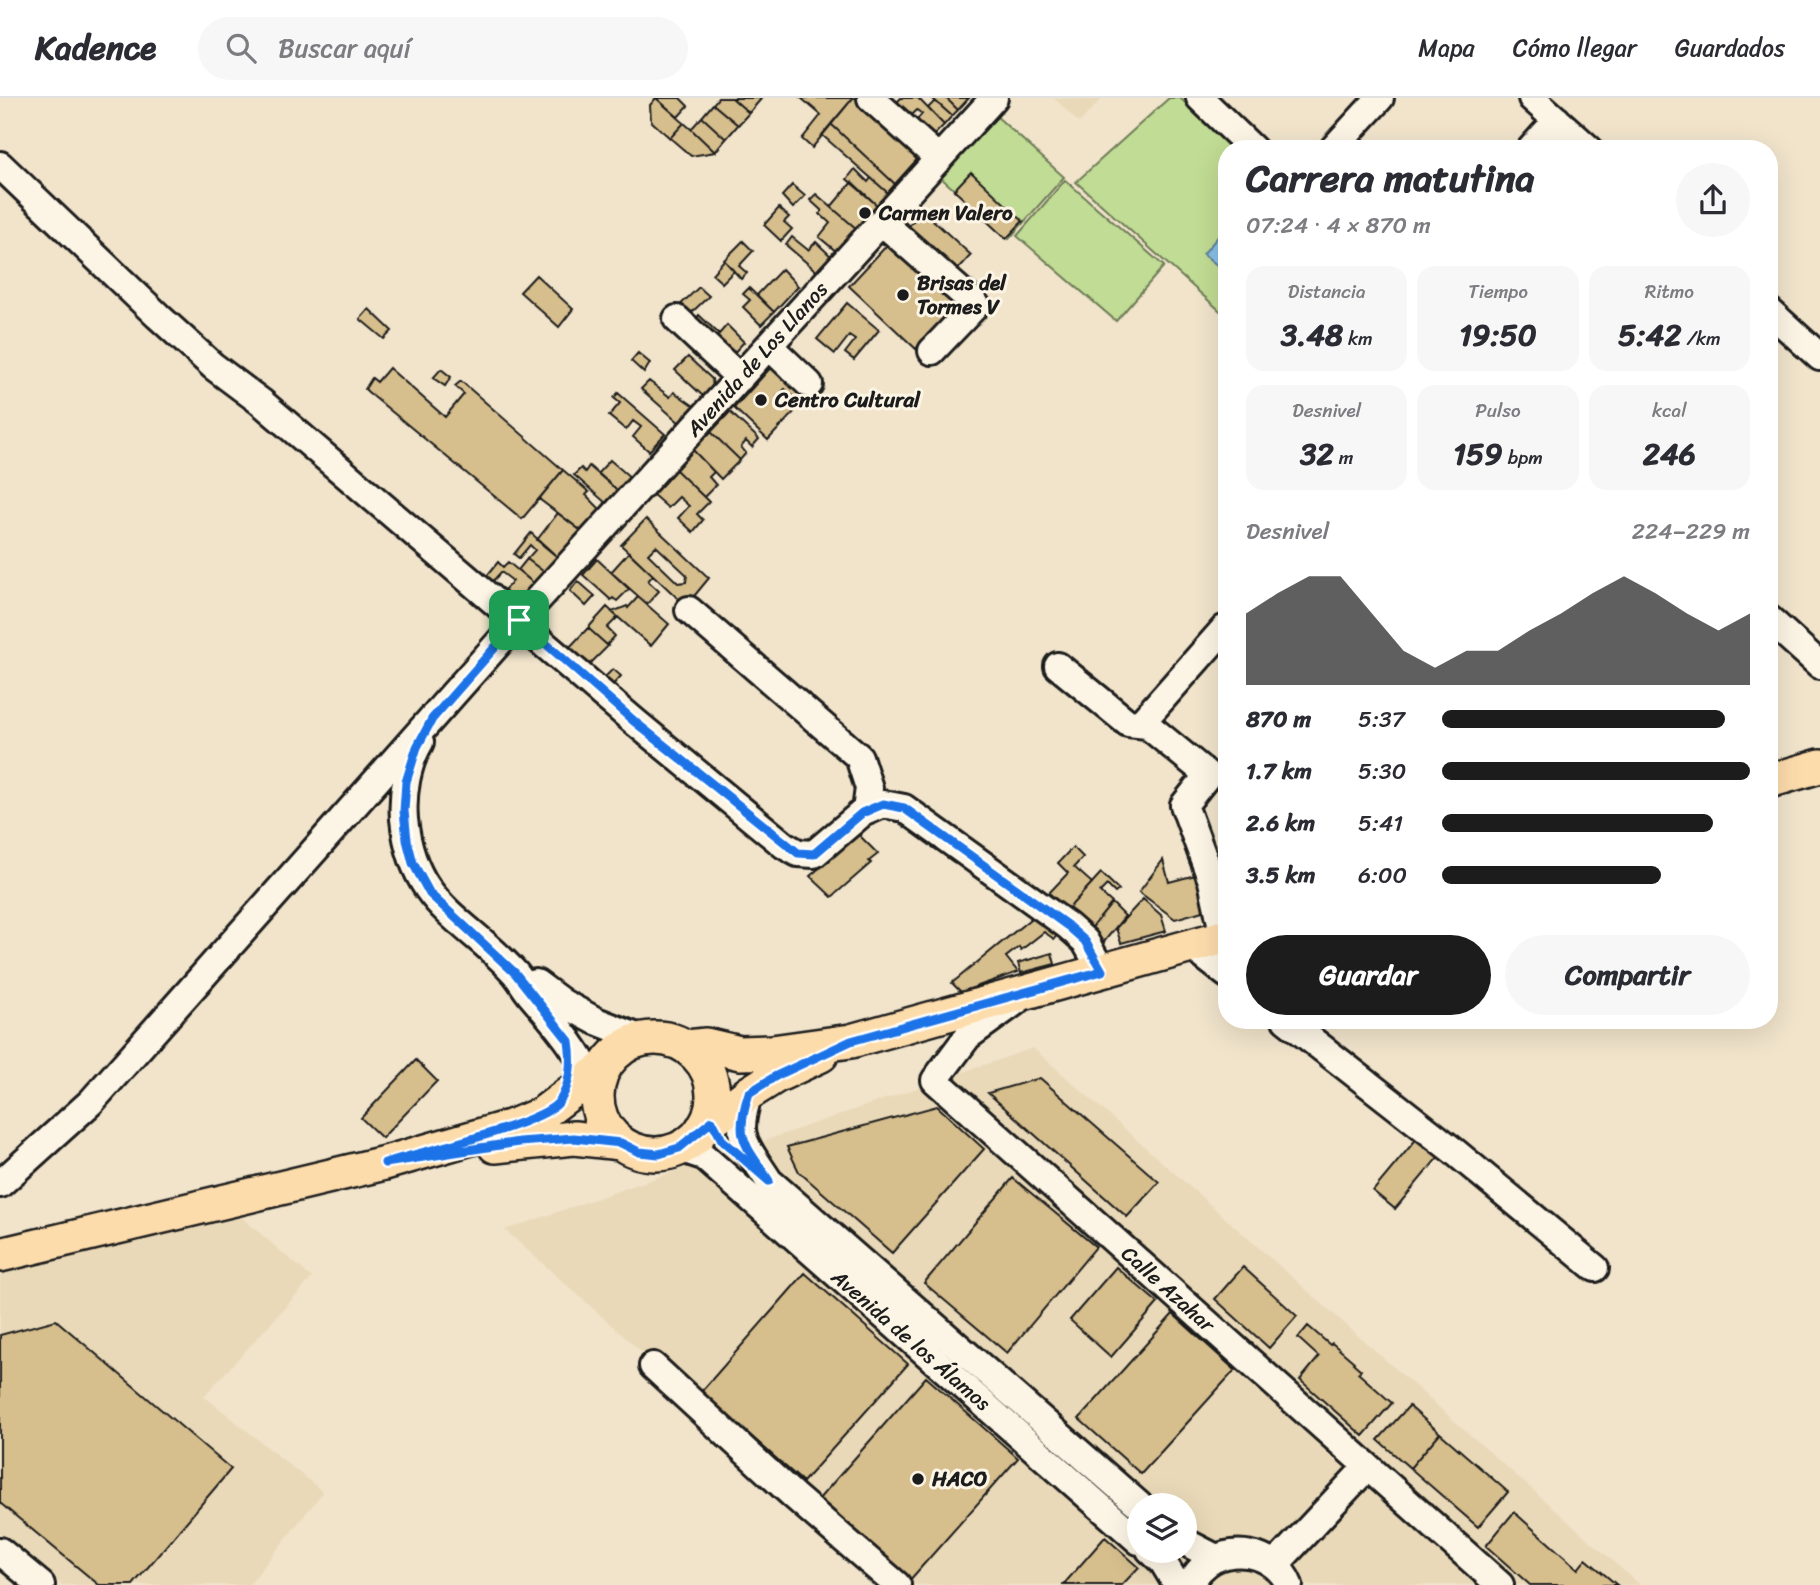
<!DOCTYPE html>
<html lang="es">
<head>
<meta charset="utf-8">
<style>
  :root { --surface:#fff; --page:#f7f7f7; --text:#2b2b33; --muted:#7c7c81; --line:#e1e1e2; --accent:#1c1c1c }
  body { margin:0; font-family:Sriracha,sans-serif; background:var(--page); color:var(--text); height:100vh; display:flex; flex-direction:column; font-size:26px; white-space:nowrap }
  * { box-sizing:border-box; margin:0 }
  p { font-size:23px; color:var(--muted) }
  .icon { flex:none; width:38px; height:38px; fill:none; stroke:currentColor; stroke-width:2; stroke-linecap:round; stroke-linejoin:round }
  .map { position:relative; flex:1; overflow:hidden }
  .sheet { position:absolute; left:1218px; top:42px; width:560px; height:889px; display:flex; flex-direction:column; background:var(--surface); border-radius:28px; box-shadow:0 7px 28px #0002 }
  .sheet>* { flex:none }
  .fabs { position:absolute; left:1127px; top:1395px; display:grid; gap:14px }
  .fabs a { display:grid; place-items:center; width:70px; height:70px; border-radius:50%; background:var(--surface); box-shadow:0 7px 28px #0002; font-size:35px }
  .pin { position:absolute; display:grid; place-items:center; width:60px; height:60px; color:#fff; margin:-30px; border-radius:14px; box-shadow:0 4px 10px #0006 }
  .round { display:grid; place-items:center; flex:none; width:74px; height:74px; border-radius:37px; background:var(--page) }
  .head { display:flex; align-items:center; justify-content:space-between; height:119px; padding:0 28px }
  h1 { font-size:38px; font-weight:800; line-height:52px }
  .figures { display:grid; grid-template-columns:repeat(3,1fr); gap:10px; height:119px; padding:7px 28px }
  .figures div { display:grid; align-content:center; border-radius:18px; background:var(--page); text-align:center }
  .figures b { font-size:30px; font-weight:800 }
  .figures small { font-size:19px; font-weight:400 }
  .figures p { font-size:19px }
  .chart { height:196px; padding:14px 28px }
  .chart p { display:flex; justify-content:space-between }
  .chart svg { width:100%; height:126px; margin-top:7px; fill:var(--accent); opacity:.7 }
  .button { display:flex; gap:14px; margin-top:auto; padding:14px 28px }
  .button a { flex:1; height:80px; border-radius:42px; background:var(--accent); color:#fff; font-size:28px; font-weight:800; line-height:80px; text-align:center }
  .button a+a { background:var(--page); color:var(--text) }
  ul { padding:0 28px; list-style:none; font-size:23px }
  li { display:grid; grid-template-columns:112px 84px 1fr; align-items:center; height:52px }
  li i { height:18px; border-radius:9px; background:var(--accent) }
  header { display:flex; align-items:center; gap:42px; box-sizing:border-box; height:98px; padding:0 35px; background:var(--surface); border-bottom:2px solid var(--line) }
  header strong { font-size:33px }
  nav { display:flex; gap:38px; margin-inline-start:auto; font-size:24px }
  .search { width:490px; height:63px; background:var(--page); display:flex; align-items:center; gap:18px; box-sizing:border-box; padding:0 24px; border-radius:38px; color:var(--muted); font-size:26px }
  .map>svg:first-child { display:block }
</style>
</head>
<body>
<header>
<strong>Kadence</strong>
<div class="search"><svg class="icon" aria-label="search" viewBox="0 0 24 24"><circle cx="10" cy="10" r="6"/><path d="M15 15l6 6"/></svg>Buscar aquí</div>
<nav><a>Mapa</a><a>Cómo llegar</a><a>Guardados</a></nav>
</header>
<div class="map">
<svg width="1820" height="1487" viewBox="0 0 1820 1487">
  <rect width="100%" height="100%" fill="#f1e4cb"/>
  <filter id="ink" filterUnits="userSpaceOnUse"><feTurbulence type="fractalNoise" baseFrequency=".0143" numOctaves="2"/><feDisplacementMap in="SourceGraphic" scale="14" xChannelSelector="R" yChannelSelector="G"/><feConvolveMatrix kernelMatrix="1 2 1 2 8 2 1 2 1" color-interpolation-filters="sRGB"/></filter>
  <g filter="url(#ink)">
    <!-- built -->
    <path fill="#e9d9b8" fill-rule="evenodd" d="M 1054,0 L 1103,0 L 1079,25 Z
      M 1033,950 L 1640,1487 L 903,1487 L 505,1132 ZM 1139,1407 L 1185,1407 L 1185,1452 L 1139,1452 Z
      M 241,1119 L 312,1180 L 204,1298 L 323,1394 L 249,1487 L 62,1487 L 0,1435 L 0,1175 Z"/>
    <!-- green -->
    <path fill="#c1dc94" stroke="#6e7c58" stroke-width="2" d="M 1169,0 L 1180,0 L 1235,51 L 1227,51 L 1227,219 L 1076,84 Z
      M 995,17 L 1064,79 L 1009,141 L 940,79 Z
      M 1065,82 L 1164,168 L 1116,223 L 1017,138 Z"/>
    <!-- water -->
    <path fill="#89bfe7" stroke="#5d7e96" stroke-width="2" d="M 1227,128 L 1227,175 L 1203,156 Z"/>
    <!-- building -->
    <path fill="#d6be8d" stroke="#1c1c1c" stroke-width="2" fill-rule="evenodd" d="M 656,0 L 684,25 L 670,40 L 651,23 L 650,7 Z
      M 656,0 L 680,0 L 688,8 L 678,19 Z
      M 718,0 L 732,0 L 749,15 L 738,27 L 713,6 Z
      M 732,0 L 759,0 L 761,1 L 749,15 Z
      M 801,0 L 853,0 L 812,50 L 802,41 L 821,17 Z
      M 853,0 L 859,0 L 921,57 L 895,86 L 831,26 Z
      M 901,0 L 918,0 L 944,27 L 930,41 L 913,26 L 922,16 L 917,12 L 908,21 L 893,8 Z
      M 932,0 L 946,0 L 958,12 L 952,18 Z
      M 946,0 L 969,0 L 958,12 Z
      M 935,3 L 952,18 L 944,27 L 928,10 Z
      M 713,6 L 738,27 L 726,41 L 702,19 Z
      M 702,19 L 726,41 L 715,54 L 691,31 Z
      M 684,25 L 691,31 L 715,54 L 691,58 L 670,40 Z
      M 831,26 L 895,86 L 888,95 L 822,37 Z
      M 855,71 L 868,84 L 871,80 L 888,95 L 877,107 L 847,81 Z
      M 971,74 L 1023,123 L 1006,141 L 954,92 Z
      M 852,84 L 877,107 L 857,131 L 831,109 Z
      M 792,87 L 805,98 L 793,110 L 782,98 Z
      M 816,96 L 857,131 L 837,154 L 819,139 L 830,125 L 820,116 L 822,113 L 810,102 Z
      M 779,110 L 789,119 L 784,124 L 792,131 L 781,143 L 764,127 Z
      M 923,113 L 971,157 L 951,179 L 902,135 Z
      M 792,139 L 808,152 L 816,144 L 835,162 L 821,177 L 786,147 Z
      M 743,143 L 753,153 L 739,168 L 747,175 L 741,181 L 724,162 Z
      M 890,144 L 957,206 L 916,251 L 849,188 Z
      M 724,162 L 734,173 L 722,185 L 712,176 Z
      M 782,171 L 798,188 L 774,214 L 757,197 Z
      M 536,177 L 573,211 L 559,229 L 520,194 Z
      M 699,189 L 709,198 L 689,217 L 695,222 L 699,217 L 719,236 L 727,227 L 744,244 L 730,259 L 676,211 Z
      M 749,190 L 774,214 L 761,227 L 743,209 L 750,202 L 743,196 Z
      M 847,205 L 879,232 L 854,262 L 845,255 L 855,242 L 849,238 L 835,256 L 817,241 Z
      M 369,211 L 392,233 L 384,241 L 360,221 Z
      M 638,255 L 650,265 L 644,275 L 631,263 Z
      M 688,259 L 712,281 L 713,290 L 704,299 L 675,272 Z
      M 774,266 L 807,298 L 800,305 L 785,291 L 777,299 L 794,314 L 768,342 L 734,310 Z
      M 389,270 L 445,319 L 464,296 L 455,288 L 461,283 L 563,372 L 522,421 L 368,294 L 365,291 L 372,280 L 377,284 Z
      M 441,271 L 451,279 L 445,288 L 433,280 Z
      M 649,283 L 670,299 L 674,294 L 694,308 L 681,326 L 641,291 Z
      M 618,295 L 665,336 L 649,353 L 633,339 L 641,329 L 633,323 L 626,332 L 609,318 L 620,305 L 614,300 Z
      M 730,314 L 759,341 L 752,349 L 746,343 L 741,349 L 746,355 L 740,362 L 711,334 Z
      M 711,334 L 740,362 L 721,381 L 693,352 L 693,349 Z
      M 693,352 L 714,374 L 709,379 L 716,387 L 704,399 L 675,371 Z
      M 610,362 L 631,380 L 619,394 L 598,375 Z
      M 589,368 L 619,394 L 607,406 L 574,377 L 581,370 L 585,374 Z
      M 675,371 L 709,404 L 697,416 L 703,422 L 693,434 L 678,420 L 689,408 L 679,399 L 668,410 L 652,396 Z
      M 563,372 L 589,394 L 586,397 L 602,413 L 584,435 L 539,401 Z
      M 558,415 L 584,435 L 561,462 L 537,442 Z
      M 646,421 L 709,480 L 686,508 L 621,447 ZM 656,448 L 687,477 L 686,484 L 678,485 L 648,456 Z
      M 531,435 L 561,462 L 548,477 L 527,461 L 535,452 L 530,447 L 519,460 L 514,456 Z
      M 629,454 L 653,477 L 648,483 L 659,493 L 647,506 L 611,474 Z
      M 527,461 L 548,477 L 538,489 L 518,472 Z
      M 597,461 L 629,491 L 617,503 L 613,500 L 611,502 L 583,477 Z
      M 498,464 L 503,469 L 508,464 L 538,489 L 521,510 L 502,494 L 513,483 L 501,474 L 491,485 L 485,480 Z
      M 578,483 L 595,498 L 586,508 L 570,493 Z
      M 638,499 L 669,526 L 651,548 L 612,514 L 627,508 L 628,510 Z
      M 607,509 L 618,519 L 607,530 L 615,538 L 607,547 L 588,530 Z
      M 588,530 L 608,548 L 590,566 L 604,580 L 613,571 L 621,578 L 608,592 L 565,554 Z
      M 856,734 L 878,756 L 869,763 L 871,765 L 832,799 L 810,778 L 850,744 L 847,742 Z
      M 1073,749 L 1083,759 L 1074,769 L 1092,785 L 1067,812 L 1049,795 L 1068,775 L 1058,765 Z
      M 1163,762 L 1169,784 L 1203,775 L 1213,810 L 1175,821 L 1139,794 Z
      M 1101,775 L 1119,792 L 1115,795 L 1107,787 L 1100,794 L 1112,805 L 1089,833 L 1067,812 Z
      M 1143,801 L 1161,817 L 1166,833 L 1121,845 L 1116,830 Z
      M 1112,805 L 1125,818 L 1103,845 L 1089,833 Z
      M 1035,817 L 1058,836 L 1054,841 L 1044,834 L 1021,852 L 1019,849 L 1006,859 L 1018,874 L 961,894 L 952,885 Z
      M 1052,855 L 1055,866 L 1021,875 L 1018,865 Z
      M 416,962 L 437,983 L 382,1040 L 361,1020 Z
      M 1040,980 L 1159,1084 L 1127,1119 L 988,995 Z
      M 937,1008 L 984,1051 L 892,1155 L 799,1074 L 787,1049 Z
      M 1418,1039 L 1440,1057 L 1395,1111 L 1373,1093 Z
      M 1013,1080 L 1096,1149 L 1007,1255 L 924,1185 Z
      M 1116,1169 L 1158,1205 L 1111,1259 L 1070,1222 Z
      M 1243,1169 L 1297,1218 L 1269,1250 L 1215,1201 Z
      M 805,1175 L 908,1266 L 803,1384 L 701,1294 Z
      M 1173,1216 L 1235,1272 L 1141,1376 L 1079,1321 Z
      M 56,1222 L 231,1371 L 133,1487 L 99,1487 L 0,1405 L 0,1237 Z
      M 1308,1228 L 1330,1247 L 1332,1245 L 1354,1264 L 1353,1265 L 1361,1272 L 1358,1275 L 1392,1305 L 1363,1338 L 1300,1282 L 1319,1259 L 1298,1240 Z
      M 926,1279 L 1018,1360 L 909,1483 L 818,1402 Z
      M 1409,1308 L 1440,1335 L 1410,1370 L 1378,1342 Z
      M 1440,1335 L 1508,1394 L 1478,1429 L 1410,1370 Z
      M 1514,1414 L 1578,1471 L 1586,1461 L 1617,1487 L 1530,1487 L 1486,1448 Z
      M 1105,1439 L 1139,1469 L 1122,1487 L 1063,1487 Z"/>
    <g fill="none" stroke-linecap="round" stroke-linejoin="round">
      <!-- minor casing -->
      <g stroke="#1c1c1c" stroke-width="32">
        <path id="minor" d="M 871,0 L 939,61
          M 1200,0 L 1253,51
          M 1532,0 L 1589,51
          M 1333,51 L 1380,0
          M 1531,51 L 1557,22
          M 0,67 L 158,218 L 213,268 L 261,304 L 635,624 L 784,747 L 798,755 L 814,756 L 862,715 L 883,706 L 904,710 L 1068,828 L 1085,843 L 1102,873
          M 882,124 L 976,207 L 932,253
          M 1769,213 L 1820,259
          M 677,221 L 740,280
          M 769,248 L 809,286
          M 689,512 L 859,659 L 869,690 L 866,713
          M 1769,521 L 1820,567
          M 1058,568 L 1128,625 L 1147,627 L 1208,677 L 1184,707 L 1212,783 L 1224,839
          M 1140,626 L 1224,531
          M 420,644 C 407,666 402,695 404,721 C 413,808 464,819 515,875 C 521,882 525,890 531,897 C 556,926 582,956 597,993
          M 1191,848 L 1227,876
          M 536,885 L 563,905 L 596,923 L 642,941
          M 1019,901 L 968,938 L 935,982 L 1500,1487
          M 1286,922 L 1455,1054 L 1595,1170
          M 749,995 C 734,1041 744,1044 769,1083 L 1139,1407
          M 679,1050 L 703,1058 L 1139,1443
          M 0,1086 L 91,1004 L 519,522 L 994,0
          M 653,1268 L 794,1398 L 897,1487
          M 1185,1444 L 1216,1460
          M 1150,1452 L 1163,1464 L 1177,1487
          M 0,1453 L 41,1487
          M 1275,1467 L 1367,1369
          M 1189,1487 C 1193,1481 1197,1474 1203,1469 C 1228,1445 1276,1454 1289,1487"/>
      </g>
      <!-- major casing -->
      <g stroke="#1c1c1c" stroke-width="38">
        <path id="major" d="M 1769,683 L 1820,668
          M597 998a58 58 0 1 1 116 0a58 58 0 1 1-116 0Z
          M 687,949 L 706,947 L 740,955 L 772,954 L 851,943 L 1227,838
          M 702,1031 L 749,995 L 776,978 L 821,957
          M 495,1048 L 574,1040 L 621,1045
          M 0,1157 L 385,1065 L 513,1028 L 542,1016 L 603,970"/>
      </g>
      <!-- minor -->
      <use href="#minor" stroke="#fcf5e5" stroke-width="26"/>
      <!-- major -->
      <use href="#major" stroke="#fddcac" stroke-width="33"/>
    </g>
  </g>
  <g fill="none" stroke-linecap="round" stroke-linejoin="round" filter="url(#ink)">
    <!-- route casing -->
    <g stroke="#fff" stroke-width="14">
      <path id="route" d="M 519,522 L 635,624 L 798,755 L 814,756 L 862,715 L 883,706 L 904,710 L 1068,828 L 1085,843 L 1102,873 L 851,943 L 776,978 L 749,995 C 734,1041 744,1044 769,1083 L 722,1042 L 712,1023 L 679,1050 L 659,1056 L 639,1054 L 621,1045 L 574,1040 L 519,1044 L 385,1065 C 418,1055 539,1027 558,1005 C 571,989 572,962 569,943 L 515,875 L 430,796 L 413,765 L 407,742 L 404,713 L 406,684 L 417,649 L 432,621 Z"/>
    </g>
    <!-- route -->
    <use href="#route" stroke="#1a73e8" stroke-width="9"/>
  </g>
  <!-- markers -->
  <g fill="#1c1c1c" stroke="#fcf5e5" stroke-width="2.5">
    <circle cx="865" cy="115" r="7"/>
    <circle cx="903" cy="197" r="7"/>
    <circle cx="761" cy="302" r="7"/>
    <circle cx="918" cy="1381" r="7"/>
  </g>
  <g text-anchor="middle" stroke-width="6" stroke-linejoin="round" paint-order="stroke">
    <!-- poi labels -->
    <g font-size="21" font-weight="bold" fill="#1c1c1c" stroke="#fcf5e5" text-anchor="start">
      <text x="879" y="122">Carmen Valero</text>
      <text x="917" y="192">Brisas del<tspan x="917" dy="24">Tormes V</tspan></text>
      <text x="775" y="309">Centro Cultural</text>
      <text x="932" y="1388">HACO</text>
    </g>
    <!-- street labels -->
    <g font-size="21" fill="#1c1c1c" stroke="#fcf5e5">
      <text transform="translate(757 261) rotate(-48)" y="7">Avenida de Los Llanos</text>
      <text transform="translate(1168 1191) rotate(42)" y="7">Calle Azahar</text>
      <text transform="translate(911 1242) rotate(41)" y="7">Avenida de los Álamos</text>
    </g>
  </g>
</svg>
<div class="fabs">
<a><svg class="icon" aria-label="layers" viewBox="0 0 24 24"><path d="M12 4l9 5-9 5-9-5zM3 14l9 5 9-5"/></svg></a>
</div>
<div class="pin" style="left:519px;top:522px;background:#1e9e55"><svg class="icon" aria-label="arrive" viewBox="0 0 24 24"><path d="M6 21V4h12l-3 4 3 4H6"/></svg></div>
<section class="sheet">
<div class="head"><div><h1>Carrera matutina</h1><p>07:24 · 4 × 870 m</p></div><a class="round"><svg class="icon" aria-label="share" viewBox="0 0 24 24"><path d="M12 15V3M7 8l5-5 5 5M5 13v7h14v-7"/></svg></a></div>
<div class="figures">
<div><p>Distancia</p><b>3.48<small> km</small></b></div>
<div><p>Tiempo</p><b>19:50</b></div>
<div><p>Ritmo</p><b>5:42<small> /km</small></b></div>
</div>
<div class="figures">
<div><p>Desnivel</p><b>32<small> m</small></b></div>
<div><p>Pulso</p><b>159<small> bpm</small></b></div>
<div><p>kcal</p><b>246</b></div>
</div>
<div class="chart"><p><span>Desnivel</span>224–229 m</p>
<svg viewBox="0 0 160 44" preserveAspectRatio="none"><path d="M0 44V19L10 12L20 6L30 6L40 19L50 32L60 38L70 32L80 32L90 25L100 19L110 12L120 6L130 12L140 19L150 25L160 19V44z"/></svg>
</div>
<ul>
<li><b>870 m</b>5:37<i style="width:92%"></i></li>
<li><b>1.7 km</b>5:30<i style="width:100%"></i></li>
<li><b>2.6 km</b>5:41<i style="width:88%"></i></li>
<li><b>3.5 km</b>6:00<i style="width:71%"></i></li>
</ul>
<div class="button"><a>Guardar</a><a>Compartir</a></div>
</section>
</div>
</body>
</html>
